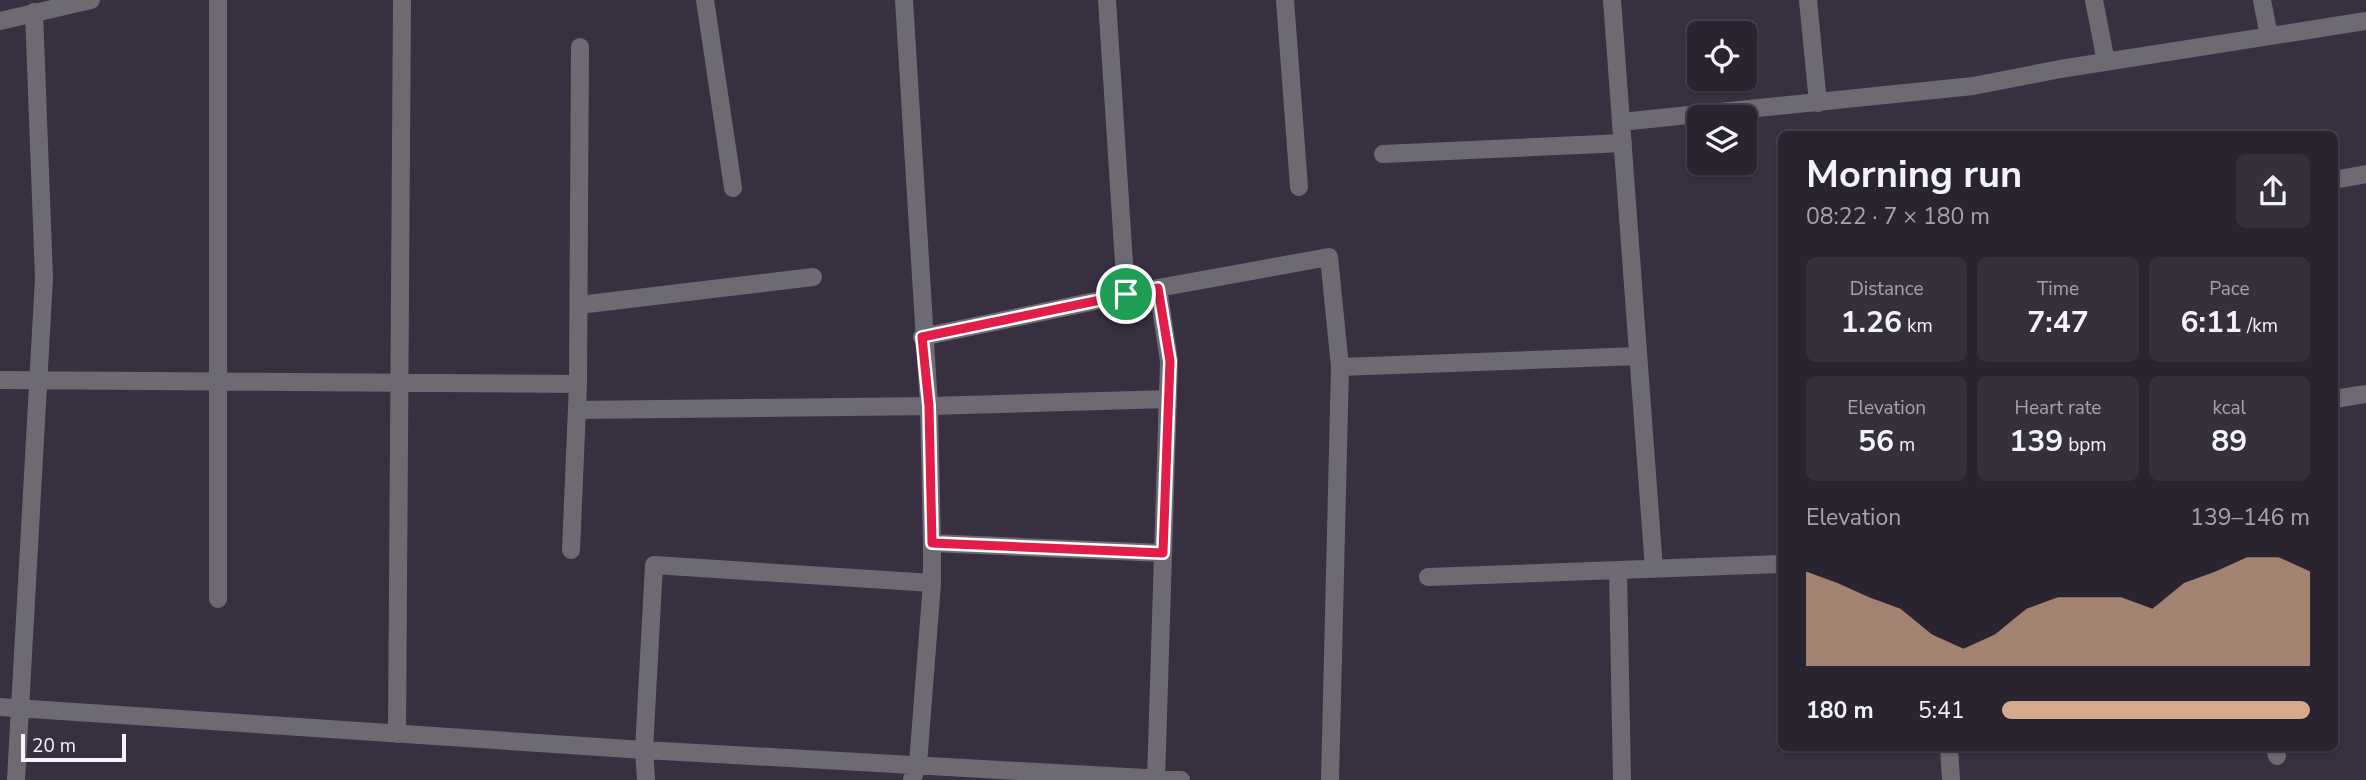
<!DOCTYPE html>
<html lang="en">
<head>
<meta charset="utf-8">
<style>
  :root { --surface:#2a2431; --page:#36303d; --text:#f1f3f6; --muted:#a5a4ab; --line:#46414d; --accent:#d6ab8b }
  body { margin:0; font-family:"Nunito Sans",sans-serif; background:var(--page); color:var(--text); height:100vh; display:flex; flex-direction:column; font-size:26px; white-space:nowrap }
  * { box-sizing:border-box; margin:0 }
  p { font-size:23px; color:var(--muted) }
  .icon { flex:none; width:38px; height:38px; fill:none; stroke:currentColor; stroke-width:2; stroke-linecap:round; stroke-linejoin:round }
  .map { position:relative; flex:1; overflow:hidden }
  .drawer { position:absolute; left:1778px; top:131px; width:560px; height:620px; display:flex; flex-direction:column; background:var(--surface); border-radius:10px; box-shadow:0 2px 5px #0004,0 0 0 2px var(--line) }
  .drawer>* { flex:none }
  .buttons { position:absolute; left:1687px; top:21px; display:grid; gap:14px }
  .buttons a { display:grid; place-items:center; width:70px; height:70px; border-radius:10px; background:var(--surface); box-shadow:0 2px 5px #0004,0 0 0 2px var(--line); font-size:35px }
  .scale { position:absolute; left:21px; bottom:18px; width:105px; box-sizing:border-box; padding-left:7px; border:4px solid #f7f2fd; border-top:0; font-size:19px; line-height:24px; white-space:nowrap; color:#f7f2fd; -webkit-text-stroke:5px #383041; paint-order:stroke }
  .pin { position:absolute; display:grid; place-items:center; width:60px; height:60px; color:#fff; margin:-30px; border:4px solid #fff; border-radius:50%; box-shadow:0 2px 7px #0007 }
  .round { display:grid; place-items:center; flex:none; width:74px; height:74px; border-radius:10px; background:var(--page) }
  .summary { display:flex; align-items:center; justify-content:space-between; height:119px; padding:0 28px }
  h1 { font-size:38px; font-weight:700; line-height:52px }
  .figures { display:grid; grid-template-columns:repeat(3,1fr); gap:10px; height:119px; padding:7px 28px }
  .figures div { display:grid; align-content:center; border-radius:10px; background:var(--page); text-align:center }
  .figures b { font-size:30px; font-weight:700 }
  .figures small { font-size:19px; font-weight:400 }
  .figures p { font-size:19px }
  .chart { height:196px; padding:14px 28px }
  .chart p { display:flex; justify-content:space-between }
  .chart svg { width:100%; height:126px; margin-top:7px; fill:var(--accent); opacity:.7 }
  ul { padding:0 28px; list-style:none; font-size:23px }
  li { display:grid; grid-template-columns:112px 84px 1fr; align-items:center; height:52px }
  li i { height:18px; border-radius:9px; background:var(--accent) }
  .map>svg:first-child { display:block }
</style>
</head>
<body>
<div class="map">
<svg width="2366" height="780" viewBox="0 0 2366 780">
  <rect width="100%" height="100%" fill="#383041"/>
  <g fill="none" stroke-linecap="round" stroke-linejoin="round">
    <!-- minor -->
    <path stroke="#6e6a73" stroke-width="18" d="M 705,0 L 733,188
      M 904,0 L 929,406 L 932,543 L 932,583 L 918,764 L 912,780
      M 1107,0 L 1126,294
      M 1285,0 L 1299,187
      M 1612,0 L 1654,569
      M 1808,0 L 1818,103
      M 2094,0 L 2106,62
      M 2262,0 L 2269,36
      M 0,21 L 91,0
      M 1621,122 L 1973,86 L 2060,69 L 2366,21
      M 1383,154 L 1623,143
      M 2334,180 L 2366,174
      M 579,305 L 813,277
      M 922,337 L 1158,288 L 1329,257 L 1340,367 L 1638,356
      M 0,380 L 578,384
      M 2334,399 L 2366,394
      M 577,410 L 929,406 L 1168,399
      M 932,543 L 1163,553
      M 571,550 L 578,384 L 580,47
      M 1618,570 L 1622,780
      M 1428,577 L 1782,564
      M 218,599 L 218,0
      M 0,707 L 644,750 L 1181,780
      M 397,734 L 402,0
      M 1949,747 L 1951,780
      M 2275,747 L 2277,756
      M 16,780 L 44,278 L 34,12
      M 646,780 L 644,750 L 654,565 L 932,583
      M 1156,780 L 1169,361 L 1158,288
      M 1330,780 L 1340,367"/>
  </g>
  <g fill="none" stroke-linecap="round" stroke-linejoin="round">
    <!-- route casing -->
    <g stroke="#fff" stroke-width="14">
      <path id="route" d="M 1158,288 L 1170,361 L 1163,553 L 932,543 L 929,406 L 922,337 Z"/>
    </g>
    <!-- route -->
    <use href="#route" stroke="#e11d48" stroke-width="9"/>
  </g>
</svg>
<div class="buttons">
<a><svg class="icon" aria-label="locate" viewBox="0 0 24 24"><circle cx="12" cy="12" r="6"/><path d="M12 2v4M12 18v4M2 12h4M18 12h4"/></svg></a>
<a><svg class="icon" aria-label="layers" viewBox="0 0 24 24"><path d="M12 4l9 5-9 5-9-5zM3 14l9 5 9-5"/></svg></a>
</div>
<div class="scale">20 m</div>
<div class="pin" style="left:1126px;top:294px;background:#1e9e55"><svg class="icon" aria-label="arrive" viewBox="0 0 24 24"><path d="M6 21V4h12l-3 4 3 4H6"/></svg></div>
<section class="drawer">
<div class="summary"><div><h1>Morning run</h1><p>08:22 · 7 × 180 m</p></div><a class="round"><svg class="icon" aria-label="share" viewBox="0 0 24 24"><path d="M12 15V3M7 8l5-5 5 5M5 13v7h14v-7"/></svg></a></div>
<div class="figures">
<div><p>Distance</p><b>1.26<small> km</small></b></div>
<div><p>Time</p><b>7:47</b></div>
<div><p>Pace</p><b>6:11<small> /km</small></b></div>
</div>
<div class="figures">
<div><p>Elevation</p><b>56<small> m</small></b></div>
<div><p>Heart rate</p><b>139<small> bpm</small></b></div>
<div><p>kcal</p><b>89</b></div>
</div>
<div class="chart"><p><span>Elevation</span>139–146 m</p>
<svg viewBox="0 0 160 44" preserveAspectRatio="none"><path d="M0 44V11L10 15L20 20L30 24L40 33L50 38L60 33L70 24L80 20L90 20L100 20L110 24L120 15L130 11L140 6L150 6L160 11V44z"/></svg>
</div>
<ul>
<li><b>180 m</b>5:41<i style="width:100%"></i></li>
</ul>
</section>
</div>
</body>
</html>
